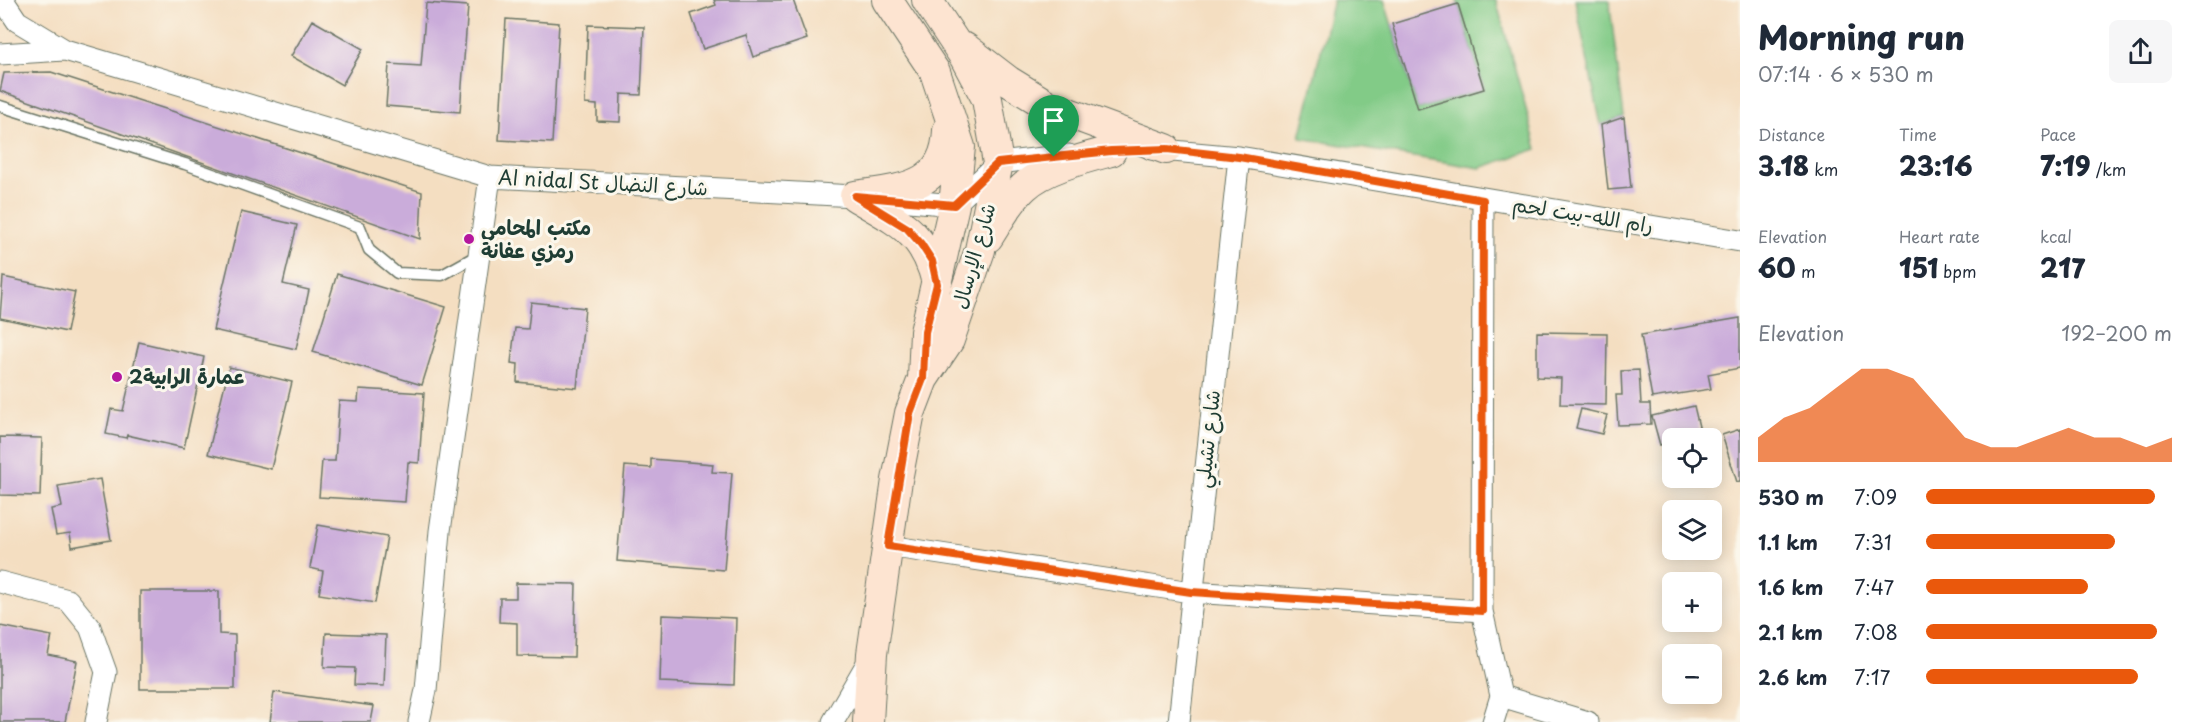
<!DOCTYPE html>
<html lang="en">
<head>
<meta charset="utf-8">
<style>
  :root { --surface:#fff; --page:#f6f6f7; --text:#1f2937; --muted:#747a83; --accent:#ea580c }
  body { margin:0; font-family:"Playpen Sans","Playpen Sans Arabic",sans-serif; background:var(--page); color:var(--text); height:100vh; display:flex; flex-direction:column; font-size:22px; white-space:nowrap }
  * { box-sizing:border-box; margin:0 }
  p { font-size:20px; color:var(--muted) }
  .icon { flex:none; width:33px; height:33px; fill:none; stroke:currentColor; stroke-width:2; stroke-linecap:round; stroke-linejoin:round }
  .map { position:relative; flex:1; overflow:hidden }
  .side { display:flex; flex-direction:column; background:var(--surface); width:450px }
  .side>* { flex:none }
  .tools { position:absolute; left:1662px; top:428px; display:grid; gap:12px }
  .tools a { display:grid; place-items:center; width:60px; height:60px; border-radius:9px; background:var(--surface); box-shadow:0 3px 15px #0003; font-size:30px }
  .pin { position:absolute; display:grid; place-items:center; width:51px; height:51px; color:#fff; margin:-62px -26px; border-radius:50% 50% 50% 0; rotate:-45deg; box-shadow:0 0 6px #0007 }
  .pin .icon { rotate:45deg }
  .round { display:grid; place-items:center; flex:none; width:63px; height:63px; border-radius:9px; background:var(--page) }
  .headline { display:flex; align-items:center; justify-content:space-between; height:102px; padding:0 18px }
  h1 { font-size:33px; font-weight:800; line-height:45px }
  .figures { display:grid; grid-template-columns:repeat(3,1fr); gap:9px; height:102px; padding:6px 18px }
  .figures div { display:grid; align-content:center }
  .figures b { font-size:26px; font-weight:800 }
  .figures small { font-size:16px; font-weight:400 }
  .figures p { font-size:16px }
  .chart { height:168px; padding:12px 18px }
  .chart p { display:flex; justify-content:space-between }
  .chart svg { width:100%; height:108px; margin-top:6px; fill:var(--accent); opacity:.7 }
  ul { padding:0 18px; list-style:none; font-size:20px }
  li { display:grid; grid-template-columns:96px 72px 1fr; align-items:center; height:45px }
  li i { height:15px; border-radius:8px; background:var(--accent) }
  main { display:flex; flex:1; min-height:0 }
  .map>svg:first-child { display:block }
</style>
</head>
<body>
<main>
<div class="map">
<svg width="1740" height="722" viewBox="0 0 1740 722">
  <rect width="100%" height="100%" fill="#fbf7ec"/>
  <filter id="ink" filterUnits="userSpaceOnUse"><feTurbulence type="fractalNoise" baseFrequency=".0167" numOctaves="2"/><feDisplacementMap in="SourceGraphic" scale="12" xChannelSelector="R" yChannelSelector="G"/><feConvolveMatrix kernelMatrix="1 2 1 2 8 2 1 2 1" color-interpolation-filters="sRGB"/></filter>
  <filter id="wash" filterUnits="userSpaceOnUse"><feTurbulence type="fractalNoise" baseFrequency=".008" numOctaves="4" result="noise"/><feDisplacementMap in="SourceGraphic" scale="24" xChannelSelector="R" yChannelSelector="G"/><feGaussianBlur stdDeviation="1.35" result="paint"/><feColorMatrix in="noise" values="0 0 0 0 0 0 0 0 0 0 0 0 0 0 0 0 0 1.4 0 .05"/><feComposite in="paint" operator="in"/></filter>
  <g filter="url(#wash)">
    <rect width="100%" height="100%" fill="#f4dec1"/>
    <!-- green -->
    <path fill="#82cb87" stroke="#50845e" stroke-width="1.5" d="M 1333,0 L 1384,0 L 1418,109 L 1484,89 L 1457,0 L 1496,0 L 1537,149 L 1480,168 L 1300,138 Z
      M 1575,0 L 1609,0 L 1624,117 L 1601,125 Z"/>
    <g id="blocks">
      <!-- building -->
      <path fill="#caacda" d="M 714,0 L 793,0 L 807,39 L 753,57 L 746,35 L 703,49 L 691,14 L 716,5 Z
        M 426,3 L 468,6 L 460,112 L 386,106 L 389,64 L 421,66 Z
        M 1458,4 L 1484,89 L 1418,109 L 1392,24 Z
        M 506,19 L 559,23 L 552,143 L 499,140 Z
        M 312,20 L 363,49 L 342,85 L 291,56 Z
        M 588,25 L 644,27 L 641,95 L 621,94 L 620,122 L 597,121 L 597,105 L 585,104 Z
        M 51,72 L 422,192 L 420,239 L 0,91 L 4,73 Z
        M 1624,117 L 1631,188 L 1608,190 L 1601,125 Z
        M 241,212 L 297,225 L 283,284 L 309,290 L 296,349 L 213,330 Z
        M 337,274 L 446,307 L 422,385 L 313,352 Z
        M 3,277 L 75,292 L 67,332 L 0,318 Z
        M 531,302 L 585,308 L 577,388 L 517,382 L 518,364 L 511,363 L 515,328 L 528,329 Z
        M 1740,318 L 1740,368 L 1708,374 L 1711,389 L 1652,398 L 1641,335 Z
        M 1537,332 L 1607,333 L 1606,405 L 1560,404 L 1561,378 L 1537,377 Z
        M 139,342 L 204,357 L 184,448 L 127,435 L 126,438 L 106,434 L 111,409 L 123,411 Z
        M 229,367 L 292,382 L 271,469 L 208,454 Z
        M 1639,370 L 1641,404 L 1650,404 L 1651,424 L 1618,425 L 1616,395 L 1622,395 L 1621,371 Z
        M 359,389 L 424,393 L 419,463 L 408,462 L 405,502 L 319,497 L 322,461 L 335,461 L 339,401 L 358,402 Z
        M 1694,406 L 1701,435 L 1672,438 L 1672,442 L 1660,445 L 1652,416 Z
        M 1581,409 L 1607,415 L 1602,434 L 1576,428 Z
        M 1740,429 L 1740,481 L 1737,482 L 1722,435 Z
        M 0,437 L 42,438 L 40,496 L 0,495 Z
        M 651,459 L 713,464 L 712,472 L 732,473 L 724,570 L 617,561 L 625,466 L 651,468 Z
        M 100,479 L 111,540 L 72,547 L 70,533 L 56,535 L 51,509 L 62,507 L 58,486 Z
        M 318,525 L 387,537 L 375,603 L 319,594 L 323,571 L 310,568 Z
        M 516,583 L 576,584 L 574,657 L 517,656 L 517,623 L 499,622 L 500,598 L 516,598 Z
        M 140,591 L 219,591 L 219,634 L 235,635 L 235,689 L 140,689 Z
        M 662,615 L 736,618 L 734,685 L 660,682 Z
        M 0,626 L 52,636 L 48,655 L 77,661 L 65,722 L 0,722 Z
        M 326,633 L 386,635 L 384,686 L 354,685 L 355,668 L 324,667 Z
        M 274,692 L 374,706 L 371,722 L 270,722 Z"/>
    </g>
  </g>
  <g filter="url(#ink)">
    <use href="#blocks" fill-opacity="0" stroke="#6a7565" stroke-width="1.5"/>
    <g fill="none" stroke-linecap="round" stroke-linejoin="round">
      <!-- service casing -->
      <g stroke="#6a7565" stroke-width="13">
        <path id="service" d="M 0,106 L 185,164 L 360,227 L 369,250 L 397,273 L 442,275 L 478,255"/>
      </g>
      <!-- minor casing -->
      <g stroke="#6a7565" stroke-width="23">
        <path id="minor" d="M 3,0 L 17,21 L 65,50 L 490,177 L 855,196 L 954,205 L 998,163 L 1069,155
          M 0,54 L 64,50
          M 1151,149 L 1239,157 L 1740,241
          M 1483,200 L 1482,611 L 1501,696 L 1493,722
          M 888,546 L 1191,592 L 1482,611
          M 0,582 L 68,600 L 90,627 L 106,672 L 96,722
          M 1501,696 L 1588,722
          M 419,722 L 426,690 L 440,531 L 490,177
          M 833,722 L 869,660
          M 1179,722 L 1239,157"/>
      </g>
      <!-- secondary casing -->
      <g stroke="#6a7565" stroke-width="32">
        <path id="secondary" d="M 887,0 L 935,72 L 960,147 L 954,205 L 925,332 L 923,379
          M 965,48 L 1008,81 L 1047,105 L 1166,149
          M 855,196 C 902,189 946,188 948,130
          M 855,196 C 898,222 925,231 937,283
          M 988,237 C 999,220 1009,201 1024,187 C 1044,168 1085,158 1111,151
          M 868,722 L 872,654 L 897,480 L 910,413 L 923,379 L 949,340 L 980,250 L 998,163 L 987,99 L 964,56 L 927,0"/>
      </g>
      <!-- service -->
      <use href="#service" stroke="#fff" stroke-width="10"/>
      <!-- minor -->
      <use href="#minor" stroke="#fff" stroke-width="21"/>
      <!-- secondary -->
      <use href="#secondary" stroke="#fde4d1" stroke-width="30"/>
    </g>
  </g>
  <g fill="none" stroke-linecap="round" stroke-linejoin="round" filter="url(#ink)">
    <!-- route casing -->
    <g stroke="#fff" stroke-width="12">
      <path id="route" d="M 1167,149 L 1239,157 L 1483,200 L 1482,611 L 1191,592 L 888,546 L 910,413 L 923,379 L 925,332 L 937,284 L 932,261 L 921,244 L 907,228 L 855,196 L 954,205 L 998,163 L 1111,151 Z"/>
    </g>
    <!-- route -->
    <use href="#route" stroke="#ea580c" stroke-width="8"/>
  </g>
  <!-- markers -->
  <g fill="#b5179e" stroke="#fbf7ec" stroke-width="2">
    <circle cx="469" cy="239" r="6"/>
    <circle cx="117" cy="377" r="6"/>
  </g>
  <g text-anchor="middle" stroke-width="6" stroke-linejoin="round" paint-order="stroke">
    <!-- street labels -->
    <g font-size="20" fill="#1f3d34" stroke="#fbf7ec">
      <text transform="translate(603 183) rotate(3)" y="7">Al nidal St شارع النضال</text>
      <text transform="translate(1583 215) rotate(9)" y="7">رام الله-بيت لحم</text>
      <text transform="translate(974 256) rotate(-74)" y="7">شارع الإرسال</text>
      <text transform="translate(1208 439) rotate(-84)" y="7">شارع تشيلي</text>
    </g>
    <!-- poi labels -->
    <g font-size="20" font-weight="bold" fill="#1f3d34" stroke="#fbf7ec" text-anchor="start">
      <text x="481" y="235">مكتب المحامي<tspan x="481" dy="23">رمزي عفانة</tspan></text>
      <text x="129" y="384">عمارة الرابية2</text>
    </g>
  </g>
</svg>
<div class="tools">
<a><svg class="icon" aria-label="locate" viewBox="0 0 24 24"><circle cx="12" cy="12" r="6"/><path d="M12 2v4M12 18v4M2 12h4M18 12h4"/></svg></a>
<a><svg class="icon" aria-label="layers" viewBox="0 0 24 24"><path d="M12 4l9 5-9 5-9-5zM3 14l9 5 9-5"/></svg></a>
<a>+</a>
<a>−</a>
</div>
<div class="pin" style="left:1054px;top:157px;background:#1e9e55"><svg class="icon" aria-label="arrive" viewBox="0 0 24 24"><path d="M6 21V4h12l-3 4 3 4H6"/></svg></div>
</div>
<section class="side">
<div class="headline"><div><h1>Morning run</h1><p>07:14 · 6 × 530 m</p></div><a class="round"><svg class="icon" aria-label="share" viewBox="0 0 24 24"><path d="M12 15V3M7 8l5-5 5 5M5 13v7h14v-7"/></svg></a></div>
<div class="figures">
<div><p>Distance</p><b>3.18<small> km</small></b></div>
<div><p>Time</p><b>23:16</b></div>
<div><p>Pace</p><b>7:19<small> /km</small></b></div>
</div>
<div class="figures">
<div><p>Elevation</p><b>60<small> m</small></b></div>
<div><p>Heart rate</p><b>151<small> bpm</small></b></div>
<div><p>kcal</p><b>217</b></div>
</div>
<div class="chart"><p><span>Elevation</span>192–200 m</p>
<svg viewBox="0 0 160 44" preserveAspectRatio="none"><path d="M0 44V34L10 26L20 22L30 14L40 6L50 6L60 10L70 22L80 34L90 38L100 38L110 34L120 30L130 34L140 34L150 38L160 34V44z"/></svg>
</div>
<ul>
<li><b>530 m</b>7:09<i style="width:93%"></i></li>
<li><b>1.1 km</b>7:31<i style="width:77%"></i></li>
<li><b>1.6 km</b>7:47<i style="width:66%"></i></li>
<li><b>2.1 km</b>7:08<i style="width:94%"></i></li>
<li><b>2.6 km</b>7:17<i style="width:86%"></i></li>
</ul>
</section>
</main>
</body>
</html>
